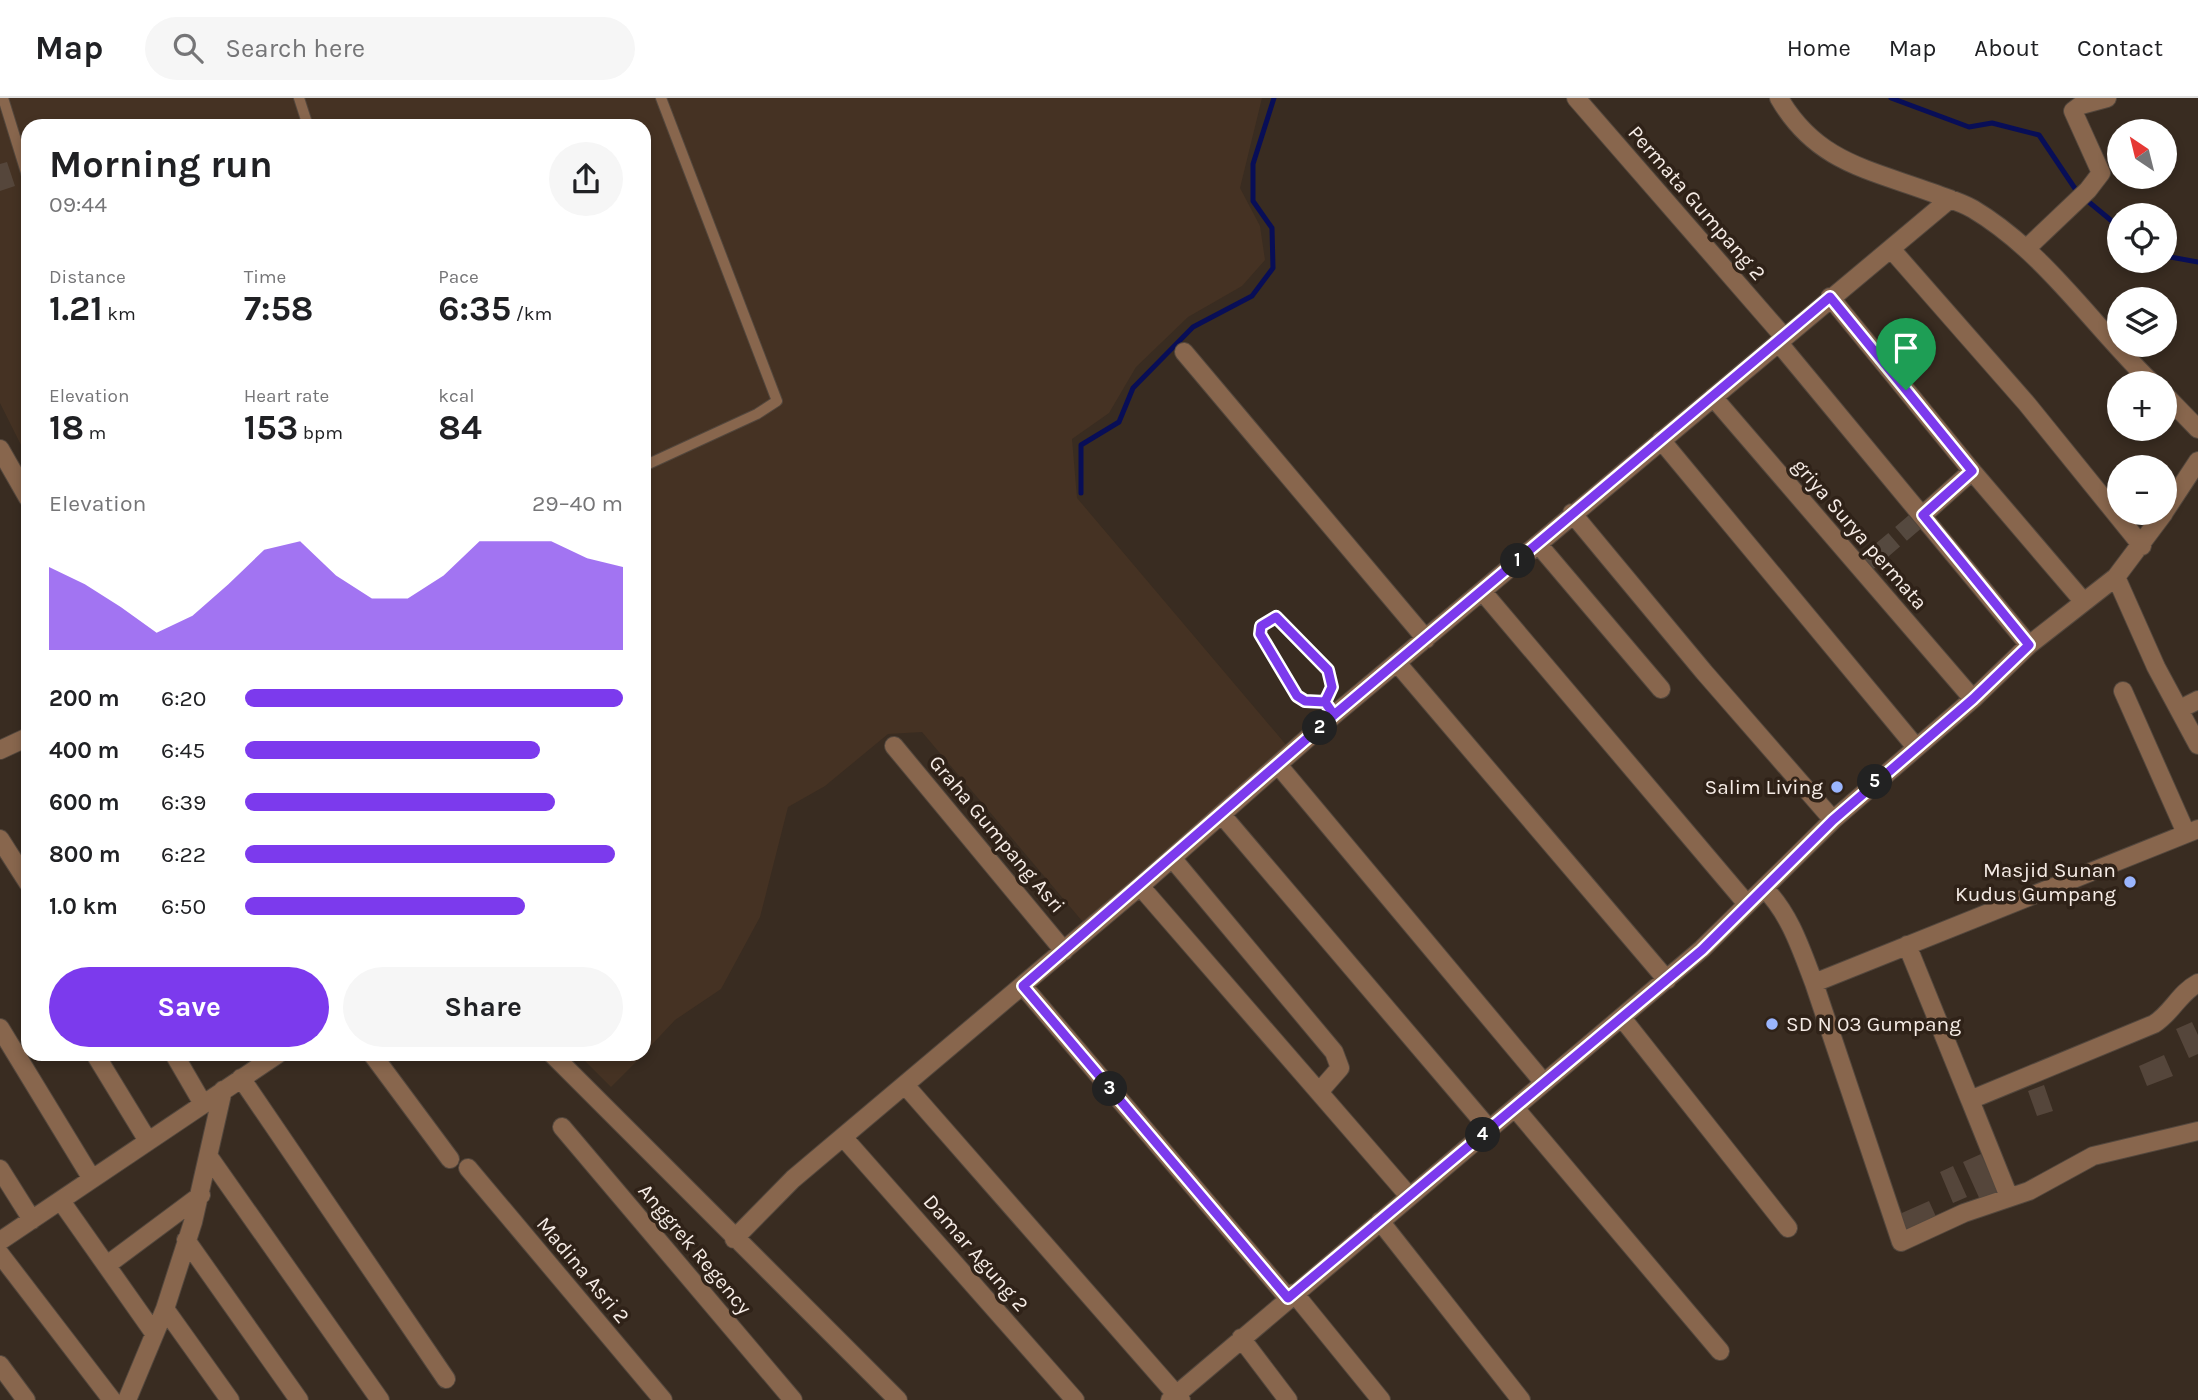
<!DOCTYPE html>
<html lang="en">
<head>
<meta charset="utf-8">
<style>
  :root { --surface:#fff; --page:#f6f6f6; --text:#202124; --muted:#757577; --line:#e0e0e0; --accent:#7c3aed }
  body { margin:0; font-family:Karla,sans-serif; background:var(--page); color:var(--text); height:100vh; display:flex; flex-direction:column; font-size:26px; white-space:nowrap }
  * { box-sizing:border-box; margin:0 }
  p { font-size:23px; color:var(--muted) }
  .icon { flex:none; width:38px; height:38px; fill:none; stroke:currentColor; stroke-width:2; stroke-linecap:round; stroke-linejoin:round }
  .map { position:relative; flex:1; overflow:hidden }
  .details { position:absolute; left:21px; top:21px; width:630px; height:942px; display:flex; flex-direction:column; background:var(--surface); border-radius:21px; box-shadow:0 4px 10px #0003 }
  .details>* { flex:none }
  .needle { width:46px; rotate:325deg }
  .buttons { position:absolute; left:2107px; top:21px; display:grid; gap:14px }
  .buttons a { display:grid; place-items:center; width:70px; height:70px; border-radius:50%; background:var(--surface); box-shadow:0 4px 10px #0003; font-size:35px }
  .pin { position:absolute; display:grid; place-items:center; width:60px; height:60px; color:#fff; margin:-72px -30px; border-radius:50% 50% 50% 0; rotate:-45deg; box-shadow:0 0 7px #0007 }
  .pin .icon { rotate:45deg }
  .km { position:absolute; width:35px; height:35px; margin:-18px; border-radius:50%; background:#222; color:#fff; font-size:19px; line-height:35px; text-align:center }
  .round { display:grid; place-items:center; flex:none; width:74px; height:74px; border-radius:37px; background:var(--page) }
  .head { display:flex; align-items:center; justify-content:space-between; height:119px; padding:0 28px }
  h1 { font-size:38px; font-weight:700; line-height:52px }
  .metrics { display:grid; grid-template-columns:repeat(3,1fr); gap:10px; height:119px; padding:7px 28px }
  .metrics div { display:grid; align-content:center }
  .metrics b { font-size:35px; font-weight:700 }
  .metrics small { font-size:19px; font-weight:400 }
  .metrics p { font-size:19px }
  .chart { height:196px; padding:14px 28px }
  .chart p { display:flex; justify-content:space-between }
  .chart svg { width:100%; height:126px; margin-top:7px; fill:var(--accent); opacity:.7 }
  .cta { display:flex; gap:14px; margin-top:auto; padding:14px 28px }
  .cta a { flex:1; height:80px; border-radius:42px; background:var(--accent); color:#fff; font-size:28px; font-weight:700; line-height:80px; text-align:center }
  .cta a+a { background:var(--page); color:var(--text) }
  ul { padding:0 28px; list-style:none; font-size:23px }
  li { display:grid; grid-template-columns:112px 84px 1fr; align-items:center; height:52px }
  li i { height:18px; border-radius:9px; background:var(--accent) }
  header { display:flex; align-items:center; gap:42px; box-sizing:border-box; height:98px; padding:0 35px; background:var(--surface); border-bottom:2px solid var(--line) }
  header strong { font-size:33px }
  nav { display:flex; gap:38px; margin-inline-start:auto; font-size:24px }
  .search { width:490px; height:63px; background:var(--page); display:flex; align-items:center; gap:18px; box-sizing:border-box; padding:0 24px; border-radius:38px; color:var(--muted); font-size:26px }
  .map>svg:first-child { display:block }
</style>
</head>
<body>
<header>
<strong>Map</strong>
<div class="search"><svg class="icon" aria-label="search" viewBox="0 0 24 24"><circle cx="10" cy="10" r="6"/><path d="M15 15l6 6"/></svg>Search here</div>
<nav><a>Home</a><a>Map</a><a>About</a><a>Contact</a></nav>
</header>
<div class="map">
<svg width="2198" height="1302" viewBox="0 0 2198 1302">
  <rect width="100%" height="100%" fill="#392c21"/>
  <!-- built -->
  <path fill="#453223" d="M 0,0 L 1262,0 L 1240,90 L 1260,128 L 1265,162 L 1242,188 L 1188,219 L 1136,269 L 1109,315 L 1072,341 L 1077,400 L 1293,655 L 1088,830 L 922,634 L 888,636 L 825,688 L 788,709 L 760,819 L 721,891 L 675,922 L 644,955 L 644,28 L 28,28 L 28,361 L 0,305 Z
    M 578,956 L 644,956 L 611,989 Z"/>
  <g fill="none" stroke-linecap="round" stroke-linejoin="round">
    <!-- stream -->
    <path stroke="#080e57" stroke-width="5" d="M 1891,0 L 1969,29 L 1992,25 L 2039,37 L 2078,95 L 2119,129
      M 2165,158 L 2198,164
      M 1081,395 L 1081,347 L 1119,324 L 1133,290 L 1193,229 L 1252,198 L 1273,170 L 1272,130 L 1253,103 L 1253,66 L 1274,0"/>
  </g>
  <!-- building -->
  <path fill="#55463b" d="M 7,64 L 15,88 L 0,93 L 0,66 Z
    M 2192,924 L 2198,937 L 2198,956 L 2189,960 L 2176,931 Z
    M 2164,957 L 2173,978 L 2147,988 L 2139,968 Z
    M 2044,987 L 2053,1013 L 2037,1018 L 2028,993 Z
    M 1981,1056 L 1998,1095 L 1981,1104 L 1963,1064 Z
    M 1953,1068 L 1967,1099 L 1953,1105 L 1940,1074 Z
    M 1929,1103 L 1938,1123 L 1904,1138 L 1895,1118 Z"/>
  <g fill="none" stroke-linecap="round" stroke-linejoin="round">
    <!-- minor-tunnel -->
    <path stroke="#55493f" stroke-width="18" stroke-dasharray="18 9" stroke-linecap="butt" d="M 1860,471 L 1923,417"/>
    <!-- service casing -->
    <g stroke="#53473d" stroke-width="12">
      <path id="service" d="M 3,0 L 28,81
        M 299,0 L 308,28
        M 644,368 L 757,316 L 777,303 L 661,0
        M 1276,519 L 1328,571 L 1332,589 L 1325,605 L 1305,603 L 1297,598 L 1260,536 L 1261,528 Z"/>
    </g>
    <!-- minor casing -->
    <g stroke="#53473d" stroke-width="20">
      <path id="minor" d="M 1576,0 L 1784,239
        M 1779,0 C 1816,64 1868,71 1933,95 C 1946,100 1961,104 1973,111 C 2045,154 2093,228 2152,285
        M 2027,150 L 2088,92 L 2101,75 L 2073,13 L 2081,7 L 2107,0
        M 1892,152 L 2027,306 L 2142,448
        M 1830,199 L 1972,373
        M 1778,244 L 2029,547
        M 1184,254 L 1426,541
        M 2165,297 L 2198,331
        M 1713,299 L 1973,601
        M 1661,342 L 1915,648
        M 0,351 L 28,400
        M 2165,413 L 2198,363
        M 1572,415 L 1704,574 L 1833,722
        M 1923,417 L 1972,373 L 2083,503
        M 1538,446 L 1661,591
        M 2116,479 L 2156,569 L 2198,647
        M 1482,493 L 1747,806
        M 1398,566 L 1667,882
        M 2123,593 L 2186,735
        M 2180,611 L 2198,602
        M 894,648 L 1064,853
        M 0,652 L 28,639
        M 1279,668 L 1544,985
        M 1222,717 L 1490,1032
        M 0,741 L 28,785
        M 1172,760 L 1334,954 L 1340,970 L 1319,994
        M 1140,788 L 1409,1098
        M 1764,790 C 1790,816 1801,851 1814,885 L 2198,731
        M 1907,847 L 1970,1002 L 2154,926 C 2172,915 2179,895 2198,885
        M 1814,885 L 1901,1144 L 1964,1115 L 2029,1093 L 2093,1058 L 2198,1033
        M 1023,888 L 1288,1200
        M 1622,920 L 1788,1130
        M 0,930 L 92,1081
        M 95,956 L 148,1043
        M 174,956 L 203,1006
        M 372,956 L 450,1061
        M 552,956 L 898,1302
        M 241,980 L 446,1281
        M 905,987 L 1181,1302
        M 1970,1002 L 2009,1099
        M 1515,1010 L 1720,1253
        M 562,1029 L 793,1302
        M 843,1039 L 1075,1302
        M 209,1059 L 380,1302
        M 468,1070 L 663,1302
        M 0,1071 L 32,1122
        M 61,1103 L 154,1235
        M 1380,1123 L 1521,1302
        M 734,1141 L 793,1081 L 1140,788 L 1334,617 L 1950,101
        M 186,1142 L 299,1302
        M 0,1143 L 278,956
        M 0,1156 L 112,1302
        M 107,1167 L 201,1097
        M 1294,1195 L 1381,1302
        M 165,1211 L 230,1302
        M 1241,1240 L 1288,1302
        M 0,1267 L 26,1302
        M 127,1302 L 165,1211 L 193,1124 L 223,992
        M 1170,1302 L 1702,851 L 1833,722 L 1973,601 L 2029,547 L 2116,479 L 2164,415"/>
    </g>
    <!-- service -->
    <use href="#service" stroke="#88664d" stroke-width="10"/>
    <!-- minor -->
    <use href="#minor" stroke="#88664d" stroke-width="18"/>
  </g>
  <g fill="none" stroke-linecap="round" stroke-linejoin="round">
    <!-- route casing -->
    <g stroke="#fff" stroke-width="14">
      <path id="route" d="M 1906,292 L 1830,199 L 1334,617 L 1325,604 L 1305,603 L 1297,598 L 1260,536 L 1261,528 L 1276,519 L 1328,572 L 1332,589 L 1325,604 L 1334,617 L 1023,888 L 1288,1200 L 1702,852 L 1833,722 L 1973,601 L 2029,547 L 1923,417 L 1972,373 L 1906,292"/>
    </g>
    <!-- route -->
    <use href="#route" stroke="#7c3aed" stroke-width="9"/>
  </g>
  <!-- markers -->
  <g fill="#9ab5fd" stroke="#2f2218" stroke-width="2.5">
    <circle cx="1837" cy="689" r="7"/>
    <circle cx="2130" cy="784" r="7"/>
    <circle cx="1772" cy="926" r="7"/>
  </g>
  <g text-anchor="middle" stroke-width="7" stroke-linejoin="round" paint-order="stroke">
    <!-- street labels -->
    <g font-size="21" fill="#f6ece6" stroke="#2f2218">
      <text transform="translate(1697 105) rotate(49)" y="7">Permata Gumpang 2</text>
      <text transform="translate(1860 436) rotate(49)" y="7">griya Surya permata</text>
      <text transform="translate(997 736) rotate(50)" y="7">Graha Gumpang Asri</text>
      <text transform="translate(695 1151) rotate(50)" y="7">Anggrek Regency</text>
      <text transform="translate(976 1155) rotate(49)" y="7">Damar Agung 2</text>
      <text transform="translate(583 1172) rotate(50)" y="7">Madina Asri 2</text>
    </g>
    <!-- poi labels -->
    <g font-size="21" fill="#f6ece6" stroke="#2f2218" text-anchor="end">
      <text x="1823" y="696">Salim Living</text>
      <text x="2116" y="779">Masjid Sunan<tspan x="2116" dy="24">Kudus Gumpang</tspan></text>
      <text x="1786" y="933" text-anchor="start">SD N 03 Gumpang</text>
    </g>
  </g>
</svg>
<div class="buttons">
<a><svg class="needle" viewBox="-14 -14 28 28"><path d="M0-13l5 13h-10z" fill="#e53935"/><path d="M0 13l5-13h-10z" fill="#757577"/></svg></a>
<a><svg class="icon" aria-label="locate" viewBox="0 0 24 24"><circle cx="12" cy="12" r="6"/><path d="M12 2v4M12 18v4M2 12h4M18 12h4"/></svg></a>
<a><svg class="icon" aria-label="layers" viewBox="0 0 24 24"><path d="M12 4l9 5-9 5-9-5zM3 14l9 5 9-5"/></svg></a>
<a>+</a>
<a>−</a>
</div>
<div class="pin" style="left:1906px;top:292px;background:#1e9e55"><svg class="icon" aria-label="arrive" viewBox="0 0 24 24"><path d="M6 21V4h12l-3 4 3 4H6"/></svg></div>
<b class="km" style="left:1518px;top:463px">1</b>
<b class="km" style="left:1320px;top:630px">2</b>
<b class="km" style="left:1110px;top:991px">3</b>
<b class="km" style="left:1483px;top:1037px">4</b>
<b class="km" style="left:1875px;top:684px">5</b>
<section class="details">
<div class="head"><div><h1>Morning run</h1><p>09:44</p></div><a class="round"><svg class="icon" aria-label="share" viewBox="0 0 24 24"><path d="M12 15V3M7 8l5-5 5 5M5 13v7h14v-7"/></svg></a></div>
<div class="metrics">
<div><p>Distance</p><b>1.21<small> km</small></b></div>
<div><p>Time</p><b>7:58</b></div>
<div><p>Pace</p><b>6:35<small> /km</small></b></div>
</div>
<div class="metrics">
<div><p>Elevation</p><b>18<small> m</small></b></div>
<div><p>Heart rate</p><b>153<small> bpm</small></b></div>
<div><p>kcal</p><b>84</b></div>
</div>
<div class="chart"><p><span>Elevation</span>29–40 m</p>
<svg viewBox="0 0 160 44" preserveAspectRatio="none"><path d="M0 44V15L10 21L20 29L30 38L40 32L50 21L60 9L70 6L80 18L90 26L100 26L110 18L120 6L130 6L140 6L150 12L160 15V44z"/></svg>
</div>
<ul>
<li><b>200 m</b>6:20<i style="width:100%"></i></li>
<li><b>400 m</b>6:45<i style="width:78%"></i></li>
<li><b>600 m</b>6:39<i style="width:82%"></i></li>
<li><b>800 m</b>6:22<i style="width:98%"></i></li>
<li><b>1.0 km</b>6:50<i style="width:74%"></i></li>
</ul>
<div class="cta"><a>Save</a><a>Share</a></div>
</section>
</div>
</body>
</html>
